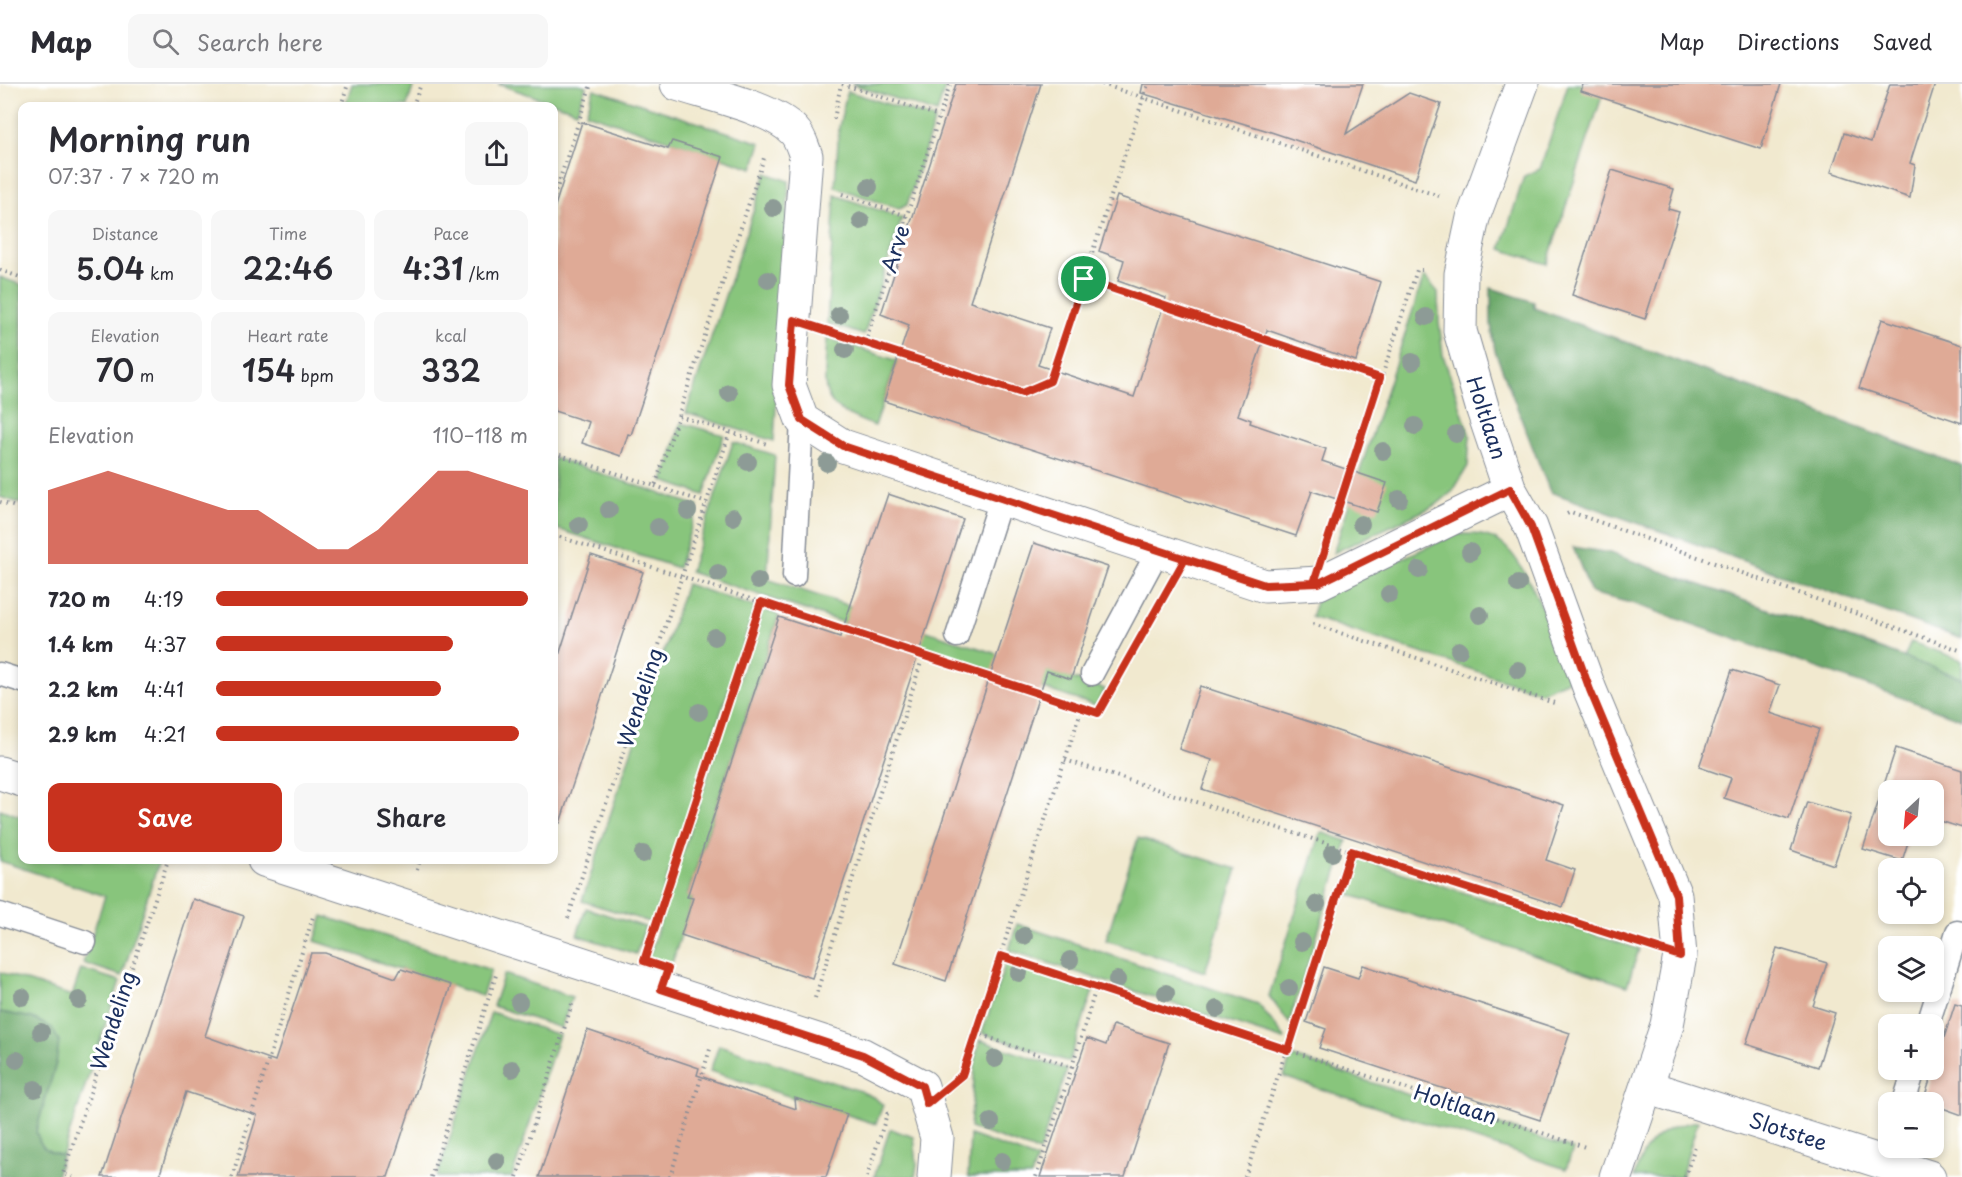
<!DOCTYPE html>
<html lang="en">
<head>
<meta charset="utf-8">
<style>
  :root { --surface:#fff; --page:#f7f7f7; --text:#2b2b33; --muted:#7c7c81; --line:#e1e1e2; --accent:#c8321e }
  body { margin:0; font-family:"Playpen Sans",sans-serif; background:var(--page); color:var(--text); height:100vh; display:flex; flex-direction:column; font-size:22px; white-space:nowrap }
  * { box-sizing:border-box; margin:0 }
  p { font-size:20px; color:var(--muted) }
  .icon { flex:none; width:33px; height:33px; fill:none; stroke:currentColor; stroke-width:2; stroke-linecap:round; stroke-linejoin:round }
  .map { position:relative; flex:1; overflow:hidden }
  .sheet { position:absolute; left:18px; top:18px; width:540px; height:762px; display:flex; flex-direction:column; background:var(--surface); border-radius:12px; box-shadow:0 3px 9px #0003 }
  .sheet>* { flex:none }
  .needle { width:39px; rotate:206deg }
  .buttons { position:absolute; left:1878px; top:696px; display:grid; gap:12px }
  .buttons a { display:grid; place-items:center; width:66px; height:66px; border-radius:12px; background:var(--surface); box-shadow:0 3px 9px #0003; font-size:30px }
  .pin { position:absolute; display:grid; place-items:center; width:51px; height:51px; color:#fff; margin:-26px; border:3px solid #fff; border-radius:50%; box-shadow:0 2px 6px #0007 }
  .round { display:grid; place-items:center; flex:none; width:63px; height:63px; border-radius:12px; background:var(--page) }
  .head { display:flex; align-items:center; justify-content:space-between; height:102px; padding:0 30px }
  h1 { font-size:33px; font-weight:600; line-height:45px }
  .stats { display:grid; grid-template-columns:repeat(3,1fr); gap:9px; height:102px; padding:6px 30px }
  .stats div { display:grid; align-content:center; border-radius:12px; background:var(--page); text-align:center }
  .stats b { font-size:30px; font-weight:600 }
  .stats small { font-size:16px; font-weight:400 }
  .stats p { font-size:16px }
  .chart { height:168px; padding:12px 30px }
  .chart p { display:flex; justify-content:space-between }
  .chart svg { width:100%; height:108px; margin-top:6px; fill:var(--accent); opacity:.7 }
  .action { display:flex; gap:12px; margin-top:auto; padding:12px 30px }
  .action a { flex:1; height:69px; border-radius:12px; background:var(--accent); color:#fff; font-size:24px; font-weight:600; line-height:69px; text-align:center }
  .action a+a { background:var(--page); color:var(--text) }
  ul { padding:0 30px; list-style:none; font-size:20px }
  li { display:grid; grid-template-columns:96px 72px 1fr; align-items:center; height:45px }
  li i { height:15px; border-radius:8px; background:var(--accent) }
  header { display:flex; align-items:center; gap:36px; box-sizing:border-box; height:84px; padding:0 30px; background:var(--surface); border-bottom:2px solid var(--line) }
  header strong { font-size:28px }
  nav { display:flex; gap:33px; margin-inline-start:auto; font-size:21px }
  .search { width:420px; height:54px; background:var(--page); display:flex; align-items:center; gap:15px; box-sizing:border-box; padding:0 21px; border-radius:12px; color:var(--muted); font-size:22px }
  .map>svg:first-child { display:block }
</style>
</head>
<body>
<header>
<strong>Map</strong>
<div class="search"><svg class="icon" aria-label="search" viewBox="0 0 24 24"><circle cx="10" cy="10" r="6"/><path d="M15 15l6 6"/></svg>Search here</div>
<nav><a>Map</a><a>Directions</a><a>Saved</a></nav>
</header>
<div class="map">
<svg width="1962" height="1093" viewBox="0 0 1962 1093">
  <rect width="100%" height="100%" fill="#fff"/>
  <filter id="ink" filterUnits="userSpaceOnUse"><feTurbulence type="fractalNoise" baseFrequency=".0167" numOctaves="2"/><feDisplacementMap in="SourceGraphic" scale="12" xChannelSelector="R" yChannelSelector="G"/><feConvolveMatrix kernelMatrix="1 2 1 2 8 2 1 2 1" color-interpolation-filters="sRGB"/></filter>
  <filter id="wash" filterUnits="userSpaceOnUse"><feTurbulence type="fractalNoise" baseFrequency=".008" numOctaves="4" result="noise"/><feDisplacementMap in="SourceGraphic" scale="24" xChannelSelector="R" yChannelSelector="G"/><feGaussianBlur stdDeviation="1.35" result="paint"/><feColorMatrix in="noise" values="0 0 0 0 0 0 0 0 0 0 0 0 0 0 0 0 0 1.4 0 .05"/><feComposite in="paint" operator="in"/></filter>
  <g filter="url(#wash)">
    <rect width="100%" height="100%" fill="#f1e9cf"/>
    <!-- green -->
    <path fill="#88c57c" stroke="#527a6d" stroke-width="1.5" d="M 352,0 L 414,0 L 407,22 L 345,22 Z
      M 498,0 L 579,0 L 586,2 L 577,27 Z
      M 852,0 L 946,0 L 937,29 Z
      M 1568,0 L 1606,0 L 1547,180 L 1501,165 L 1524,92 L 1540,85 Z
      M 594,5 L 761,59 L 753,84 L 586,29 Z
      M 847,7 L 935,35 L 907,121 L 899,125 L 835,103 L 839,43 Z
      M 766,89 L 789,97 L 774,357 L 686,329 Z
      M 835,111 L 902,134 L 864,251 L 827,239 Z
      M 1424,192 L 1438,208 L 1439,237 L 1443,271 L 1470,352 L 1468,382 L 1453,407 L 1436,421 L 1333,469 Z
      M 0,193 L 22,201 L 22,420 L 0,413 Z
      M 827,254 L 1041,323 L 896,280 L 875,342 C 816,320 824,311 827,254 Z
      M 681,339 L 724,351 L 704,411 L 663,397 Z
      M 733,358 L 775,371 L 767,495 L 1105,605 L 1096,622 L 690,488 Z
      M 554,374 L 698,422 L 678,484 L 554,444 Z
      M 1456,450 C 1472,450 1487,449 1501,459 C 1528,477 1557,562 1571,595 L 1540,608 L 1311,533 L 1318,512 Z
      M 686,500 L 755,523 L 653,839 L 582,817 Z
      M 762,525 L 779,531 L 687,812 L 693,814 L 671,882 L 648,875 Z
      M 1911,558 L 1962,576 L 1962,594 L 1904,574 Z
      M 0,725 L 22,733 L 22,776 L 153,776 L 159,777 L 122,892 L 83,879 L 105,812 L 0,777 Z
      M 1321,748 L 1347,757 L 1289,939 L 1269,912 Z
      M 1138,754 L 1237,785 L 1205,888 L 1106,856 Z
      M 1357,774 L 1639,865 L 1627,902 L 1345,809 Z
      M 586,824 L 645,843 L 636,870 L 577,851 Z
      M 323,832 L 491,886 L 482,912 L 315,857 Z
      M 1017,840 L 1258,920 L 1285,954 L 1284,956 L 1009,866 Z
      M 1006,878 L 1093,907 L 1069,978 L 982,949 Z
      M 81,885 L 120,897 L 62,1072 C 45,1066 41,1065 36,1047 L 56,979 L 52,944 L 32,934 L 0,928 L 0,888 L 72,912 Z
      M 504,890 L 572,913 L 561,944 L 493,922 Z
      M 491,928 L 559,951 L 512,1093 L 437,1093 Z
      M 980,956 L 1067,986 L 1039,1068 L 970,1044 L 976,971 Z
      M 719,961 L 860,1007 L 875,1014 L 883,1021 L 876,1040 L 710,987 Z
      M 1291,972 L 1573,1065 L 1566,1085 L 1284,993 Z
      M 1698,1037 L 1681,1093 L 1634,1093 C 1645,1057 1660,1043 1698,1037 Z
      M 890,1045 L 914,1053 L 917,1081 L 915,1093 L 874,1093 Z
      M 970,1051 L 1037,1075 L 1031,1093 L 968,1093 Z"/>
    <!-- forest -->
    <path fill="#6eaa6c" stroke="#446c65" stroke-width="1.5" d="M 1491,204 L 1534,218 L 1534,224 L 1962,382 L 1962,555 L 1550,408 L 1495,267 L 1491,240 Z
      M 1573,463 L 1610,469 L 1962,594 L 1962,635 L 1635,520 L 1591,509 Z
      M 0,928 L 32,934 L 52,944 L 59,958 L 56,979 L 36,1047 C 41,1065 45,1066 62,1072 L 56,1093 L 0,1093 Z"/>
    <g id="blocks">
      <!-- building -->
      <path fill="#dfaa96" d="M 956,0 L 1041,0 L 970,218 L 1050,244 L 1038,281 L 1134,313 L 1166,214 L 1118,197 L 1124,176 L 1099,167 L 1117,112 L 1381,198 L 1356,277 L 1267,246 L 1238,331 L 1251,336 L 1250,339 L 1326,365 L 1322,377 L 1387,399 L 1377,428 L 1312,407 L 1296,452 L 884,317 L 909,241 L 881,230 Z
        M 1143,0 L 1363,0 L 1346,50 L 1409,9 L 1441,20 L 1415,96 L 1265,46 L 1141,9 Z
        M 1583,0 L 1781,0 L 1761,65 L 1581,7 Z
        M 1890,0 L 1935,0 L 1910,79 L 1915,81 L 1910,114 L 1831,88 L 1844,49 L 1871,58 Z
        M 582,38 L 668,65 L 672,57 L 723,73 L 631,351 L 628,350 L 621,372 L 582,359 L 589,338 L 554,327 L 554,125 Z
        M 1612,86 L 1674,105 L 1668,125 L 1679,128 L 1645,235 L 1572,211 Z
        M 1882,235 L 1962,261 L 1962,339 L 1859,304 Z
        M 888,410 L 963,435 L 812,894 L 681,851 L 693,814 L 687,813 L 779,533 L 840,553 Z
        M 1034,459 L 1108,483 L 1071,595 L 1047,587 L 946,897 L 895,880 Z
        M 591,471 L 643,488 L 560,739 L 554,738 L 554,587 Z
        M 1732,586 L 1780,601 L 1770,629 L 1819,645 L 1789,735 L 1724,714 L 1731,694 L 1699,683 Z
        M 1200,602 L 1564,721 L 1546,776 L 1575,786 L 1563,823 L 1202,705 L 1212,676 L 1179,665 Z
        M 1896,664 L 1962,686 L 1962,744 L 1934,735 L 1934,706 L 1888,706 L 1888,752 L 1910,752 L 1902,777 L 1863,765 Z
        M 1807,718 L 1851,731 L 1834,781 L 1791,766 Z
        M 193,815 L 244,832 L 205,952 L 275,977 L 311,869 L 325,869 L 396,894 L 401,885 L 451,901 L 388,1093 L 238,1093 L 257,1031 L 186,1008 L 159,1093 L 102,1093 Z
        M 1777,864 L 1827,879 L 1813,922 L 1835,929 L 1818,983 L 1746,960 Z
        M 1363,881 L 1570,949 L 1540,1036 L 1319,964 L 1326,945 L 1306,938 L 1324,883 L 1358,894 Z
        M 1955,920 L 1962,922 L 1962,1031 L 1934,1021 L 1934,1018 L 1923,1018 Z
        M 1113,941 L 1169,959 L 1125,1093 L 1040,1093 L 1087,954 L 1106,961 Z
        M 587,946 L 699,984 L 697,991 L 796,1025 L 795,1014 L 847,1030 L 826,1093 L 539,1093 Z"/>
    </g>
  </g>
  <g filter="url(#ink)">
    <use href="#blocks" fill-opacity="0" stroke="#868c96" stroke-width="1.5"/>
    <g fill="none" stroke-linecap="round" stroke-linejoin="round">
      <!-- service casing -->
      <g stroke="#868c96" stroke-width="25">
        <path id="service" d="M 794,492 L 802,336
          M 957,552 L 1001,415
          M 0,590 L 22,597
          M 1092,590 L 1158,467
          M 0,830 L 85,858
          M 1928,940 L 1957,848 L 1962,849
          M 1904,1018 L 1914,986"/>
      </g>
      <!-- minor casing -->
      <g stroke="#868c96" stroke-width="35">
        <path id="minor" d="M 677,0 C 707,10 773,24 794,47 C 800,53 803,64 806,72 L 789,301 L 802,336 L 843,362 L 1265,502 L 1319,499 L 1510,406
          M 1522,0 L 1473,134 L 1461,190 L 1460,247 L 1483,326 L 1510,406 L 1531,443 L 1590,606 L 1675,811 L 1680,872 L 1667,941 L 1616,1093
          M 0,689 L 22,696
          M 264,776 L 863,971 L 922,1002 L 937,1054 L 934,1093
          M 1647,1003 L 1929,1093"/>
      </g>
      <!-- path -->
      <path stroke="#868c96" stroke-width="4" stroke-dasharray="1.5 4.5" stroke-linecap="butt" d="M 842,0 L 939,32
        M 1102,0 L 1439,112
        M 341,22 L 348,0
        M 413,22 L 421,0
        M 834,35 L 841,0
        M 842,110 L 907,132
        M 554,113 L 591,0
        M 0,186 L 22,194
        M 1084,195 L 1380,294
        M 831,248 L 865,259 L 950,0
        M 865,259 L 1022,309 L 1050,297 L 1148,0
        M 730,348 L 767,360
        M 554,369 L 655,402 L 764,74
        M 655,402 L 707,419
        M 0,418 L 22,425
        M 1567,430 L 1571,428 L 1962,567
        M 1330,450 L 1417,186 L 1422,186
        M 554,451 L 778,524
        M 788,527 L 932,575
        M 1313,540 L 1554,619
        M 965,585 L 1075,621
        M 1087,625 L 1098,629 L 1102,622
        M 1065,676 L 1639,859
        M 417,786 L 420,776
        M 568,834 L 730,348 L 679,332
        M 649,862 L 761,518
        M 1001,872 L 1585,1063
        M 815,914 L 923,572
        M 976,949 L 1072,983 L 1036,1093
        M 1072,983 L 1096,904
        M 960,993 L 1082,624
        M 73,1093 L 63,1090 L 168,776
        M 232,1093 L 313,833
        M 431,1093 L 496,891
        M 517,1093 L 573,917
        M 670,1093 L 711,962
        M 867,1093 L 887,1030 L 889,1029
        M 1245,1093 L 1351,767
        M 1685,1093 L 1696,1059"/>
      <!-- service -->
      <use href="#service" stroke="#fff" stroke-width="22"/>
      <!-- minor -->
      <use href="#minor" stroke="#fff" stroke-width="33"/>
    </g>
    <!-- trees -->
    <g fill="#8d9b96">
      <circle cx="869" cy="103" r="9"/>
      <circle cx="773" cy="124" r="9"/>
      <circle cx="861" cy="137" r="9"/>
      <circle cx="768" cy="196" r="9"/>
      <circle cx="839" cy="231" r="9"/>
      <circle cx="1426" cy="233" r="9"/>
      <circle cx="845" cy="266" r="9"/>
      <circle cx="1412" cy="278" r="9"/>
      <circle cx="729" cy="309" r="9"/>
      <circle cx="1415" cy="342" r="9"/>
      <circle cx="1456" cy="350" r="9"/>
      <circle cx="1383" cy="367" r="9"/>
      <circle cx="748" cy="378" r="9"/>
      <circle cx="827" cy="379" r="9"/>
      <circle cx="1399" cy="415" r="9"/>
      <circle cx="609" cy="426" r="9"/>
      <circle cx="688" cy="427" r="9"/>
      <circle cx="733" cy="433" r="9"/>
      <circle cx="1361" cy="440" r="9"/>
      <circle cx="579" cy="441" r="9"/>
      <circle cx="658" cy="443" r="9"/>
      <circle cx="1470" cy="468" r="9"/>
      <circle cx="1419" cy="486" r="9"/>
      <circle cx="718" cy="489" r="9"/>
      <circle cx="758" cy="497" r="9"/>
      <circle cx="1518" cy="500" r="9"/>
      <circle cx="1389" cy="510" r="9"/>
      <circle cx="1480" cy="531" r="9"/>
      <circle cx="715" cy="553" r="9"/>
      <circle cx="1459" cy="566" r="9"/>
      <circle cx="1518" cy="586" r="9"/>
      <circle cx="699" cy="628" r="9"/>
      <circle cx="1332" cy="769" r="9"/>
      <circle cx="643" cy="770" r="9"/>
      <circle cx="1317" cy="820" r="9"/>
      <circle cx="1024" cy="852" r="9"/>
      <circle cx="1302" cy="858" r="9"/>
      <circle cx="1070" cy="876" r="9"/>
      <circle cx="1019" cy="889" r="9"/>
      <circle cx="1117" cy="896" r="9"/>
      <circle cx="1289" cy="904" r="9"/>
      <circle cx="1166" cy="909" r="9"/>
      <circle cx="22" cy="913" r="9"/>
      <circle cx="79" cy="916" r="9"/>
      <circle cx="519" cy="918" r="9"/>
      <circle cx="1217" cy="925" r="9"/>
      <circle cx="41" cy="948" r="9"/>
      <circle cx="995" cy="975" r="9"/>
      <circle cx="17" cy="976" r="9"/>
      <circle cx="512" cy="985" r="9"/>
      <circle cx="35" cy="1005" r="9"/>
      <circle cx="991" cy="1038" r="9"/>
      <circle cx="497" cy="1077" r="9"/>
      <circle cx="1002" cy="1077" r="9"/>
    </g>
  </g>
  <g fill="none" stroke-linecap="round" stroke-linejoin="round" filter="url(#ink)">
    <!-- route casing -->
    <g stroke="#fff" stroke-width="12">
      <path id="route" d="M 1084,195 L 1380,294 L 1314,499 L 1265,501 L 1185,475 L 1098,629 L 761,518 L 644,877 L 668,885 L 661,905 L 863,971 L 922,1002 L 927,1020 L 962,991 L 1001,872 L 1288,966 L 1351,767 L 1680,872 L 1676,811 L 1590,606 L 1531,443 L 1510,405 L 1319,499 L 1265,501 L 843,362 L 802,336 L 789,301 L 794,236 L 1022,309 L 1050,297 L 1084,195"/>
    </g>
    <!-- route -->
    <use href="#route" stroke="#c8321e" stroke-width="8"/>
  </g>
  <g text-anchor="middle" stroke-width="6" stroke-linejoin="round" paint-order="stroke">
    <!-- street labels -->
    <g font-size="21" fill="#1b2f5e" stroke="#fff">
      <text transform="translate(896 165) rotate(-72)" y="7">Arve</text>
      <text transform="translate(1486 334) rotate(72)" y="7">Holtlaan</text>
      <text transform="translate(641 614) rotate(-72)" y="7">Wendeling</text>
      <text transform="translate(114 937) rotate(-72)" y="7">Wendeling</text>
      <text transform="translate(1455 1021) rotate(18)" y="7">Holtlaan</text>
      <text transform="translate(1788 1048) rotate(18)" y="7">Slotstee</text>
    </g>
  </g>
</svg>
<div class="buttons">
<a><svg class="needle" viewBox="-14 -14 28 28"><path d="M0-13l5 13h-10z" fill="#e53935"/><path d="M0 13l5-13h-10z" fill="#7c7c81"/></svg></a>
<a><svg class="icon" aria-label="locate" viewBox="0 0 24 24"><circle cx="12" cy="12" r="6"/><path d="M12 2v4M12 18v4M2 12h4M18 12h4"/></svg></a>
<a><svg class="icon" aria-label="layers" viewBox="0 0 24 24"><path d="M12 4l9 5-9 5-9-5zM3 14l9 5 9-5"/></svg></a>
<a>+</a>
<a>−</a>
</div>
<div class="pin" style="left:1084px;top:195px;background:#1e9e55"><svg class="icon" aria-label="arrive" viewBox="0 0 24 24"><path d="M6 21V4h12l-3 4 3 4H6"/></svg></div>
<section class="sheet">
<div class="head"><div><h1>Morning run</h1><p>07:37 · 7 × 720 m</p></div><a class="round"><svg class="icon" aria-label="share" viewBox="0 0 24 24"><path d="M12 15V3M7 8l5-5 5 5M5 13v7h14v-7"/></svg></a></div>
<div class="stats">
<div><p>Distance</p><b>5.04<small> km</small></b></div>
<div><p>Time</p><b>22:46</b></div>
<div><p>Pace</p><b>4:31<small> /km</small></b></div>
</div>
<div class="stats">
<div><p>Elevation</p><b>70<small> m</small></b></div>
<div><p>Heart rate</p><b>154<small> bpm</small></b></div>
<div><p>kcal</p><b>332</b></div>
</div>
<div class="chart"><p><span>Elevation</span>110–118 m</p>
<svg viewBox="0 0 160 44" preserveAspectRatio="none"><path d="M0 44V14L10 10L20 6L30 10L40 14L50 18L60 22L70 22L80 30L90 38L100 38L110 30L120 18L130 6L140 6L150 10L160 14V44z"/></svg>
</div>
<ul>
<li><b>720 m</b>4:19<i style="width:100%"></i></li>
<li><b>1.4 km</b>4:37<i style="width:76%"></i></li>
<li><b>2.2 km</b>4:41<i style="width:72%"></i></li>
<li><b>2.9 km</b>4:21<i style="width:97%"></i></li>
</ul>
<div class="action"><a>Save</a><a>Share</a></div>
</section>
</div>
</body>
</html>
